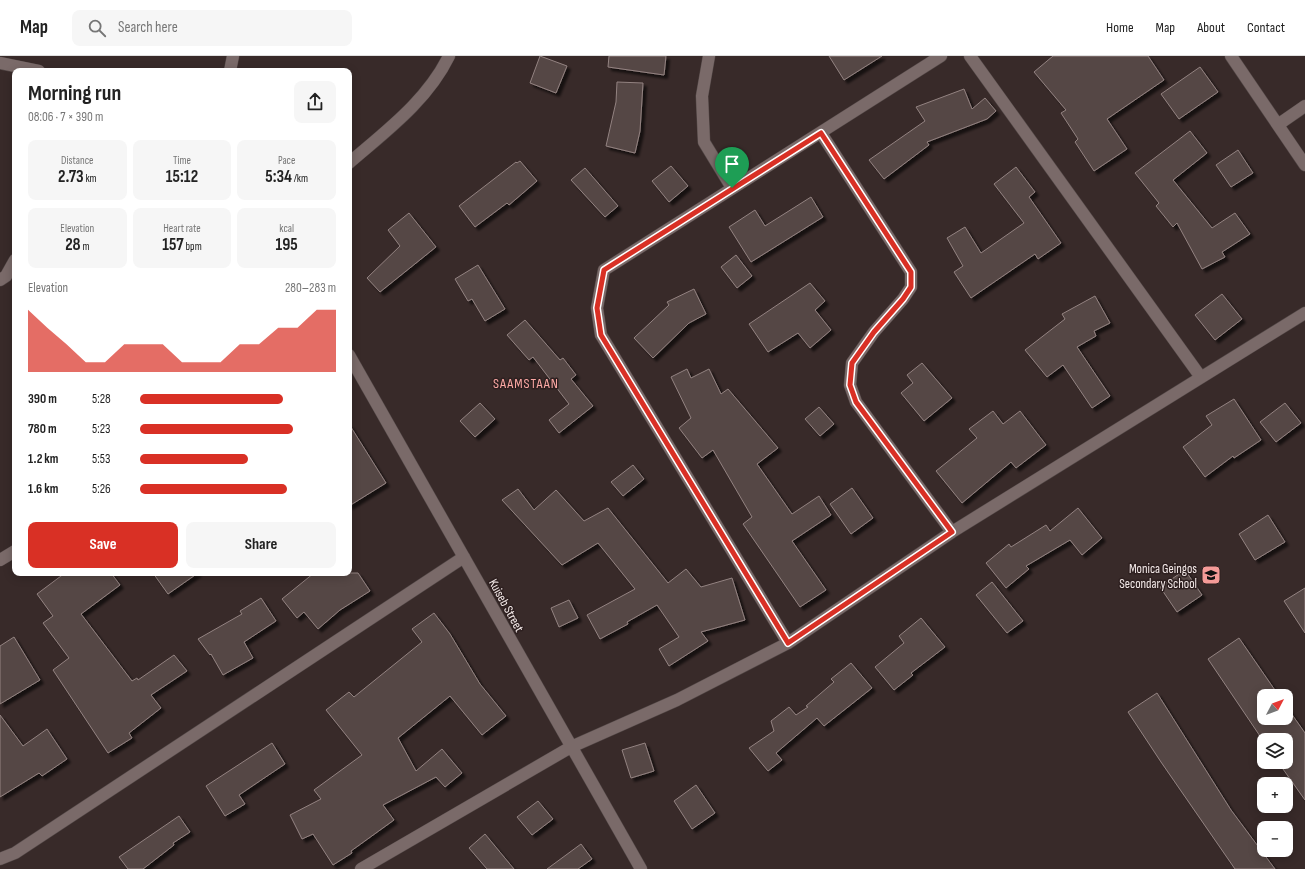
<!DOCTYPE html>
<html lang="en">
<head>
<meta charset="utf-8">
<style>
  :root { --surface:#fff; --page:#f6f6f6; --text:#222; --muted:#767676; --line:#e0e0e0; --accent:#d93025 }
  body { margin:0; font-family:"Sofia Sans Condensed",sans-serif; background:var(--page); color:var(--text); height:100vh; display:flex; flex-direction:column; font-size:15px; white-space:nowrap }
  * { box-sizing:border-box; margin:0 }
  p { font-size:13px; color:var(--muted) }
  .icon { flex:none; width:22px; height:22px; fill:none; stroke:currentColor; stroke-width:2; stroke-linecap:round; stroke-linejoin:round }
  .map { position:relative; flex:1; overflow:hidden }
  .drawer { position:absolute; left:12px; top:12px; width:340px; height:508px; display:flex; flex-direction:column; background:var(--surface); border-radius:8px; box-shadow:0 2px 10px #0003 }
  .drawer>* { flex:none }
  .needle { width:26px; rotate:49deg }
  .tools { position:absolute; left:1257px; top:633px; display:grid; gap:8px }
  .tools a { display:grid; place-items:center; width:36px; height:36px; border-radius:8px; background:var(--surface); box-shadow:0 2px 10px #0003; font-size:20px }
  .pin { position:absolute; display:grid; place-items:center; width:34px; height:34px; color:#fff; margin:-41px -17px; border-radius:50% 50% 50% 0; rotate:-45deg; box-shadow:0 0 4px #0007 }
  .pin .icon { rotate:45deg }
  .round { display:grid; place-items:center; flex:none; width:42px; height:42px; border-radius:8px; background:var(--page) }
  .summary { display:flex; align-items:center; justify-content:space-between; height:68px; padding:0 16px }
  h1 { font-size:22px; font-weight:700; line-height:30px }
  .figures { display:grid; grid-template-columns:repeat(3,1fr); gap:6px; height:68px; padding:4px 16px }
  .figures div { display:grid; align-content:center; border-radius:8px; background:var(--page); text-align:center }
  .figures b { font-size:17px; font-weight:700 }
  .figures small { font-size:11px; font-weight:400 }
  .figures p { font-size:11px }
  .chart { height:112px; padding:8px 16px }
  .chart p { display:flex; justify-content:space-between }
  .chart svg { width:100%; height:72px; margin-top:4px; fill:var(--accent); opacity:.7 }
  .button { display:flex; gap:8px; margin-top:auto; padding:8px 16px }
  .button a { flex:1; height:46px; border-radius:8px; background:var(--accent); color:#fff; font-size:16px; font-weight:700; line-height:46px; text-align:center }
  .button a+a { background:var(--page); color:var(--text) }
  ul { padding:0 16px; list-style:none; font-size:13px }
  li { display:grid; grid-template-columns:64px 48px 1fr; align-items:center; height:30px }
  li i { height:10px; border-radius:5px; background:var(--accent) }
  header { display:flex; align-items:center; gap:24px; box-sizing:border-box; height:56px; padding:0 20px; background:var(--surface); border-bottom:1px solid var(--line) }
  header strong { font-size:19px }
  nav { display:flex; gap:22px; margin-inline-start:auto; font-size:14px }
  .search { width:280px; height:36px; background:var(--page); display:flex; align-items:center; gap:10px; box-sizing:border-box; padding:0 14px; border-radius:8px; color:var(--muted); font-size:15px }
  .map>svg:first-child { display:block }
</style>
</head>
<body>
<header>
<strong>Map</strong>
<div class="search"><svg class="icon" aria-label="search" viewBox="0 0 24 24"><circle cx="10" cy="10" r="6"/><path d="M15 15l6 6"/></svg>Search here</div>
<nav><a>Home</a><a>Map</a><a>About</a><a>Contact</a></nav>
</header>
<div class="map">
<svg width="1305" height="813" viewBox="0 0 1305 813">
  <defs>
    <filter id="shadow"><feDropShadow dx="3.5" dy="3.5" stdDeviation="1" flood-color="#0009"/></filter>
  </defs>
  <rect width="100%" height="100%" fill="#382a29"/>
  <!-- building -->
  <path fill="#554645" stroke="#938381" filter="url(#shadow)" d="M 540,0 L 567,10 L 556,37 L 530,27 Z
    M 609,0 L 666,0 L 664,19 L 608,11 Z
    M 829,0 L 882,0 L 844,24 Z
    M 1053,0 L 1148,0 L 1164,24 L 1107,63 L 1127,93 L 1094,115 L 1075,86 L 1078,83 L 1061,57 L 1066,54 L 1034,16 Z
    M 1200,11 L 1218,36 L 1179,63 L 1161,38 Z
    M 617,26 L 643,27 L 640,75 L 635,97 L 606,90 L 616,46 Z
    M 964,33 L 972,53 L 985,42 L 996,55 L 987,63 L 927,86 L 929,89 L 884,123 L 869,104 L 925,65 L 916,51 Z
    M 1190,75 L 1207,97 L 1173,124 L 1212,172 L 1235,157 L 1250,178 L 1222,196 L 1225,201 L 1202,213 L 1177,167 L 1173,171 L 1156,150 L 1159,147 L 1135,117 Z
    M 1238,94 L 1253,117 L 1231,131 L 1216,109 Z
    M 520,105 L 537,125 L 509,149 L 507,147 L 475,171 L 459,150 L 516,106 L 517,107 Z
    M 671,110 L 688,130 L 669,146 L 652,125 Z
    M 1016,111 L 1035,136 L 1029,141 L 1061,187 L 1038,203 L 1035,198 L 971,242 L 954,216 L 963,210 L 947,182 L 965,171 L 981,197 L 1024,167 L 994,128 Z
    M 585,112 L 618,150 L 605,161 L 571,124 Z
    M 811,141 L 823,161 L 751,206 L 729,171 L 755,154 L 765,170 Z
    M 409,157 L 436,191 L 380,236 L 367,222 L 400,190 L 388,174 Z
    M 736,199 L 752,220 L 737,232 L 721,211 Z
    M 478,209 L 505,253 L 485,265 L 472,243 L 468,245 L 455,223 Z
    M 810,227 L 825,245 L 815,254 L 831,274 L 810,292 L 798,277 L 768,296 L 749,268 Z
    M 694,233 L 706,258 L 689,267 L 653,302 L 634,282 L 669,249 L 667,246 Z
    M 1222,238 L 1242,263 L 1215,284 L 1195,259 Z
    M 1095,240 L 1110,267 L 1094,275 L 1096,280 L 1077,291 L 1110,340 L 1092,352 L 1063,309 L 1047,321 L 1025,294 L 1065,263 L 1062,258 Z
    M 525,264 L 560,304 L 563,302 L 576,319 L 571,323 L 593,350 L 559,377 L 549,364 L 569,348 L 533,301 L 529,304 L 507,279 Z
    M 922,307 L 952,342 L 924,365 L 901,337 L 913,327 L 907,319 Z
    M 687,313 L 691,322 L 709,313 L 721,338 L 728,333 L 778,392 L 757,408 L 792,458 L 819,440 L 831,459 L 792,485 L 826,534 L 800,551 L 743,468 L 752,461 L 713,394 L 702,402 L 679,372 L 691,362 L 671,321 Z
    M 1234,343 L 1261,384 L 1234,402 L 1233,400 L 1205,421 L 1183,391 L 1212,369 L 1206,360 Z
    M 480,347 L 495,363 L 475,381 L 460,365 Z
    M 1285,347 L 1301,367 L 1276,386 L 1260,366 Z
    M 819,351 L 834,368 L 820,380 L 805,363 Z
    M 993,355 L 1003,368 L 1020,355 L 1046,389 L 1016,412 L 1011,406 L 962,447 L 936,415 L 977,382 L 969,373 Z
    M 349,368 L 386,427 L 349,450 Z
    M 633,409 L 644,423 L 623,440 L 611,426 Z
    M 852,432 L 873,462 L 851,478 L 830,448 Z
    M 518,433 L 534,454 L 556,434 L 584,465 L 608,452 L 668,527 L 686,513 L 701,531 L 732,522 L 745,564 L 701,576 L 708,585 L 669,610 L 659,593 L 679,581 L 657,549 L 627,566 L 628,568 L 600,583 L 587,559 L 635,533 L 598,487 L 562,509 L 502,444 Z
    M 1078,452 L 1102,482 L 1082,499 L 1070,484 L 1026,510 L 1029,513 L 1006,532 L 986,507 L 1009,488 L 1011,491 L 1046,469 L 1050,475 Z
    M 1268,459 L 1285,486 L 1255,504 L 1239,478 Z
    M 1185,514 L 1202,539 L 1177,556 L 1160,531 Z
    M 65,517 L 111,517 L 120,529 L 81,558 L 132,625 L 137,622 L 138,624 L 174,599 L 187,615 L 151,639 L 161,652 L 129,677 L 132,682 L 108,697 L 53,614 L 69,602 L 43,567 L 53,560 L 37,538 Z
    M 153,517 L 198,517 L 168,538 Z
    M 314,517 L 358,517 L 370,535 L 340,554 L 318,573 L 304,556 L 297,562 L 282,543 Z
    M 992,526 L 1023,565 L 1007,577 L 976,539 Z
    M 1305,532 L 1305,577 L 1284,545 Z
    M 261,542 L 276,565 L 244,586 L 253,602 L 223,619 L 211,598 L 210,599 L 198,583 L 242,558 L 240,555 Z
    M 569,544 L 578,562 L 559,571 L 551,552 Z
    M 434,557 L 450,578 L 480,628 L 506,660 L 482,679 L 450,640 L 398,682 L 416,715 L 442,693 L 462,717 L 445,731 L 436,721 L 383,749 L 394,764 L 351,795 L 352,797 L 333,809 L 313,778 L 302,783 L 290,759 L 321,743 L 314,734 L 362,699 L 326,654 L 349,636 L 354,641 L 422,586 L 412,573 Z
    M 921,562 L 945,591 L 911,617 L 913,619 L 894,634 L 875,611 L 904,587 L 899,580 Z
    M 14,581 L 40,624 L 0,648 L 0,590 Z
    M 1239,582 L 1279,640 L 1264,640 L 1264,662 L 1286,662 L 1286,650 L 1305,677 L 1305,744 L 1278,706 L 1286,706 L 1286,684 L 1264,684 L 1264,686 L 1208,603 Z
    M 851,607 L 872,632 L 824,670 L 817,662 L 776,697 L 782,704 L 768,715 L 749,692 L 774,675 L 771,665 L 789,651 L 796,659 L 808,651 L 806,650 L 834,626 L 831,623 Z
    M 1157,637 L 1231,754 L 1275,813 L 1235,813 L 1161,706 L 1128,656 Z
    M 0,659 L 23,690 L 47,673 L 67,703 L 42,720 L 39,717 L 0,741 Z
    M 272,687 L 285,708 L 239,739 L 245,748 L 225,760 L 206,730 Z
    M 645,687 L 654,715 L 631,722 L 622,694 Z
    M 696,729 L 715,757 L 692,773 L 674,745 Z
    M 538,745 L 553,763 L 532,779 L 517,761 Z
    M 179,760 L 190,776 L 173,787 L 174,789 L 143,813 L 128,813 L 119,801 Z
    M 485,778 L 514,813 L 487,813 L 469,792 Z
    M 581,788 L 592,803 L 578,813 L 547,813 Z"/>
  <g fill="none" stroke-linecap="round" stroke-linejoin="round">
    <!-- minor casing -->
    <g stroke="#524746" stroke-width="13">
      <path id="minor" d="M 709,0 L 702,40 L 704,86 L 732,132
        M 970,0 L 1200,320
        M 1231,0 L 1305,109
        M 0,7 L 39,15
        M 230,15 L 233,0
        M 1279,68 L 1305,50
        M 821,77 L 911,216 L 911,231 L 903,243 L 874,276 L 852,307 L 850,329 L 856,346 L 952,476
        M 349,107 C 386,75 427,45 449,0
        M 0,224 L 6,220 L 15,204
        M 349,299 L 641,813
        M 0,504 L 15,495
        M 788,587 L 601,279 L 597,252 L 604,214 L 941,0
        M 0,803 L 15,797 L 464,501
        M 361,813 L 571,691 L 677,644 L 788,587 L 952,476 L 1305,257"/>
    </g>
    <!-- minor -->
    <use href="#minor" stroke="#7a6a69" stroke-width="12"/>
  </g>
  <g fill="none" stroke-linecap="round" stroke-linejoin="round">
    <!-- route casing -->
    <g stroke="#fff" stroke-width="8">
      <path id="route" d="M 821,77 L 911,216 L 911,231 L 903,243 L 874,276 L 852,307 L 850,329 L 856,346 L 952,476 L 788,587 L 601,279 L 597,252 L 604,214 Z"/>
    </g>
    <!-- route -->
    <use href="#route" stroke="#d93025" stroke-width="5"/>
  </g>
  <!-- icons -->
  <defs>
    <g id="school-square" transform="scale(1)"><rect x="-9" y="-9" width="18" height="18" rx="4" fill="#f59b98" stroke="#2e2020"/><path d="M0-5L7-2L0 1L-7-2ZM-4 1L0 2.5L4 1V4Q0 6-4 4Z" fill="#111"/></g>
  </defs>
  <g fill-rule="evenodd">
    <use href="#school-square" x="1211" y="519"/>
  </g>
  <g text-anchor="middle" stroke-width="3" stroke-linejoin="round" paint-order="stroke">
    <!-- poi labels -->
    <g font-size="13" fill="#f4eae9" stroke="#2e2020" text-anchor="end">
      <text x="1197" y="517">Monica Geingos<tspan x="1197" dy="15">Secondary School</tspan></text>
    </g>
    <!-- street labels -->
    <g font-size="13" fill="#f4eae9" stroke="#2e2020">
      <text transform="translate(507 549) rotate(61)" y="5">Kuiseb Street</text>
    </g>
    <!-- neighbourhood labels -->
    <g font-size="14" letter-spacing="1" fill="#fda9a5" stroke="#2e2020">
      <text x="526" y="332">SAAMSTAAN</text>
    </g>
  </g>
</svg>
<div class="tools">
<a><svg class="needle" viewBox="-14 -14 28 28"><path d="M0-13l5 13h-10z" fill="#e53935"/><path d="M0 13l5-13h-10z" fill="#767676"/></svg></a>
<a><svg class="icon" aria-label="layers" viewBox="0 0 24 24"><path d="M12 4l9 5-9 5-9-5zM3 14l9 5 9-5"/></svg></a>
<a>+</a>
<a>−</a>
</div>
<div class="pin" style="left:732px;top:132px;background:#1e9e55"><svg class="icon" aria-label="arrive" viewBox="0 0 24 24"><path d="M6 21V4h12l-3 4 3 4H6"/></svg></div>
<section class="drawer">
<div class="summary"><div><h1>Morning run</h1><p>08:06 · 7 × 390 m</p></div><a class="round"><svg class="icon" aria-label="share" viewBox="0 0 24 24"><path d="M12 15V3M7 8l5-5 5 5M5 13v7h14v-7"/></svg></a></div>
<div class="figures">
<div><p>Distance</p><b>2.73<small> km</small></b></div>
<div><p>Time</p><b>15:12</b></div>
<div><p>Pace</p><b>5:34<small> /km</small></b></div>
</div>
<div class="figures">
<div><p>Elevation</p><b>28<small> m</small></b></div>
<div><p>Heart rate</p><b>157<small> bpm</small></b></div>
<div><p>kcal</p><b>195</b></div>
</div>
<div class="chart"><p><span>Elevation</span>280–283 m</p>
<svg viewBox="0 0 160 44" preserveAspectRatio="none"><path d="M0 44V6L10 17L20 27L30 38L40 38L50 27L60 27L70 27L80 38L90 38L100 38L110 27L120 27L130 17L140 17L150 6L160 6V44z"/></svg>
</div>
<ul>
<li><b>390 m</b>5:28<i style="width:73%"></i></li>
<li><b>780 m</b>5:23<i style="width:78%"></i></li>
<li><b>1.2 km</b>5:53<i style="width:55%"></i></li>
<li><b>1.6 km</b>5:26<i style="width:75%"></i></li>
</ul>
<div class="button"><a>Save</a><a>Share</a></div>
</section>
</div>
</body>
</html>
